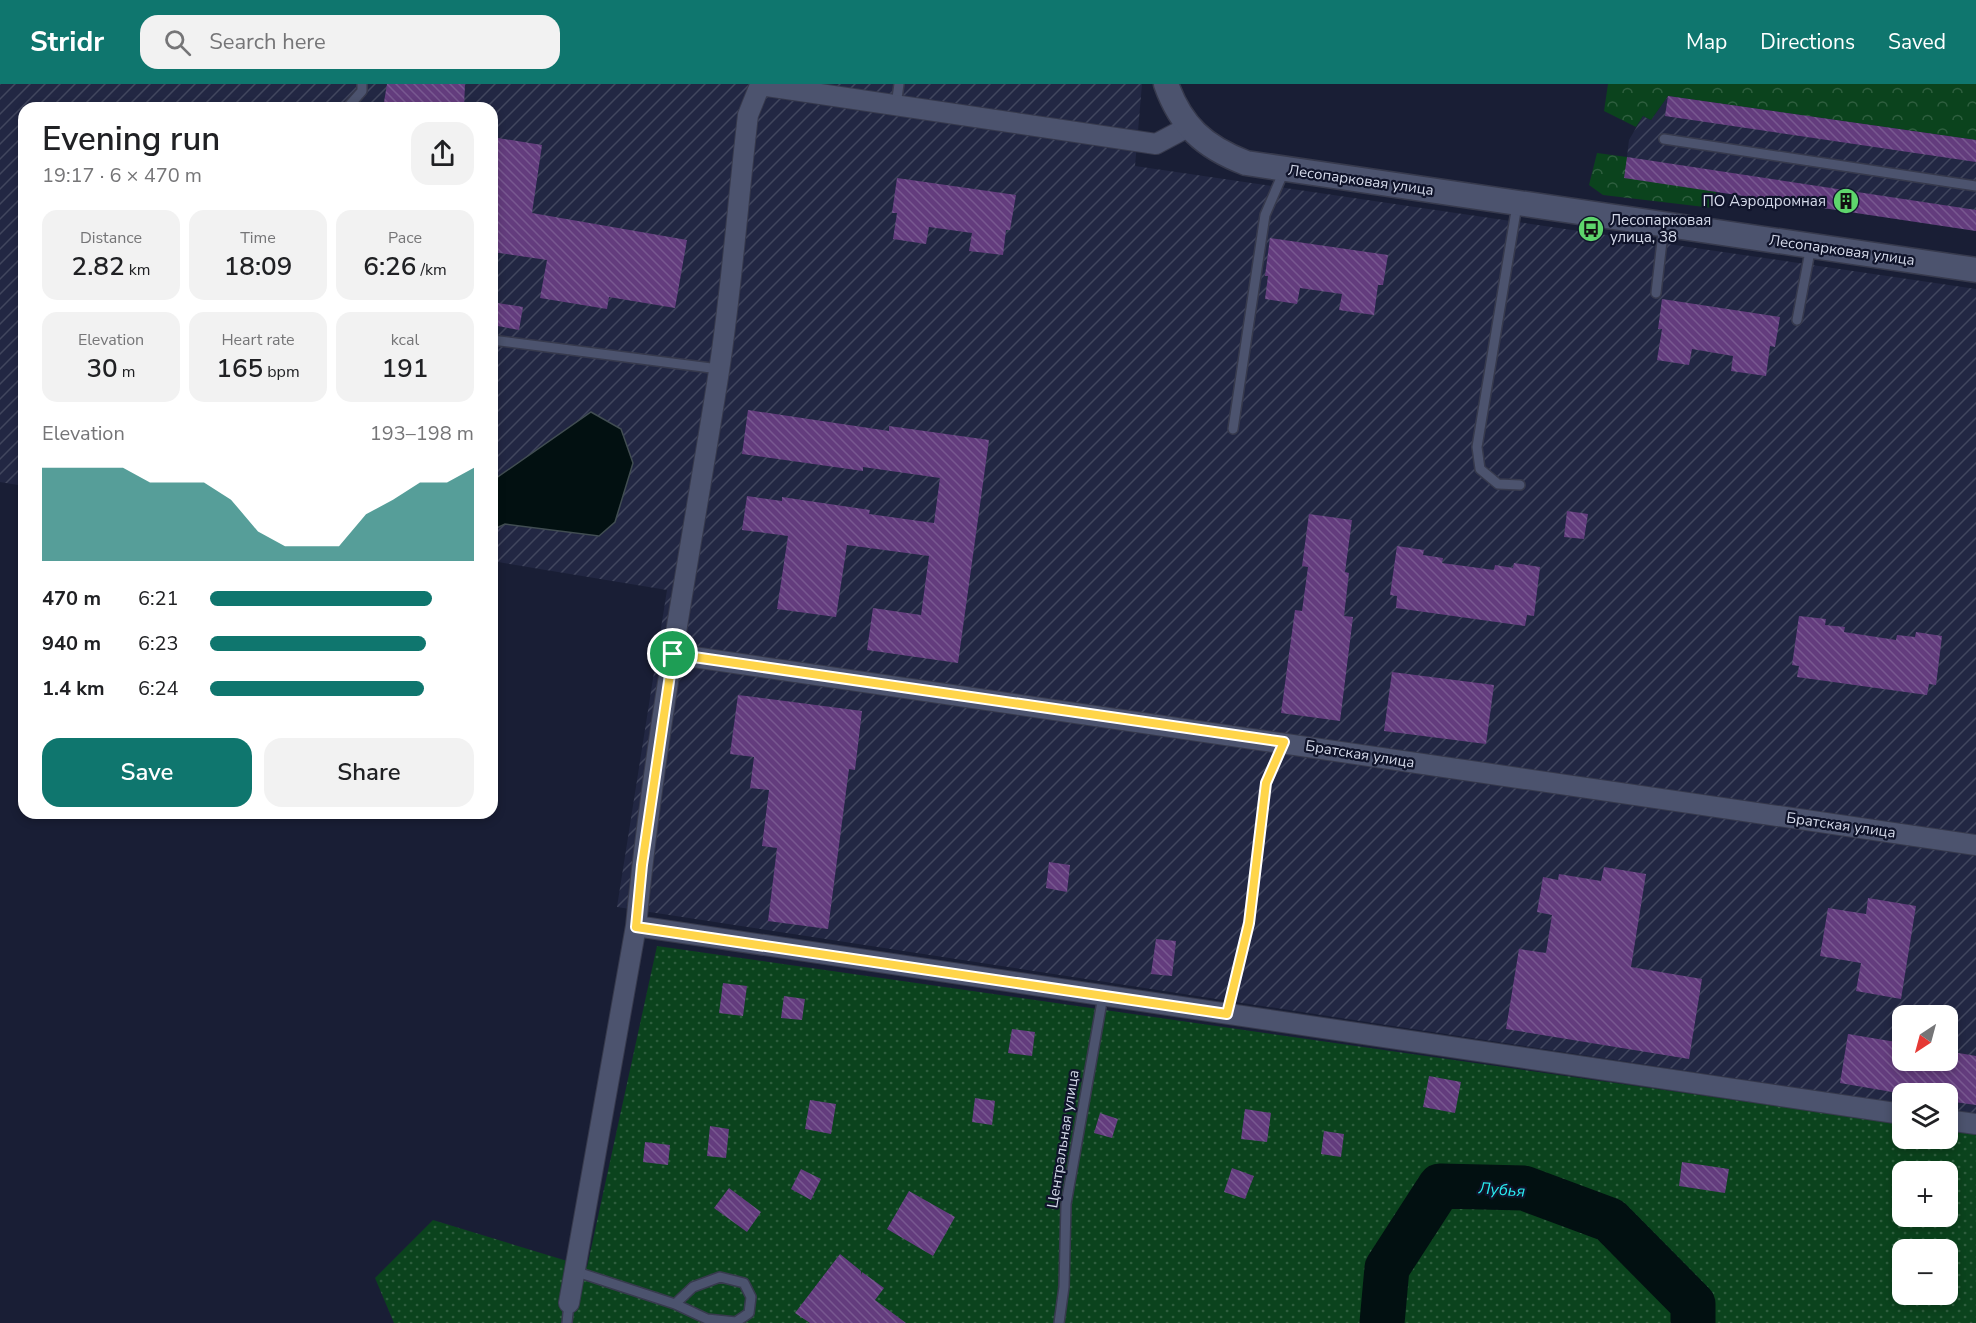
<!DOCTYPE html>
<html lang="en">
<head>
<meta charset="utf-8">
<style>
  :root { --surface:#fff; --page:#f2f2f2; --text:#202124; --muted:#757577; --accent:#0f766e }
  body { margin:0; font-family:"Nunito Sans",sans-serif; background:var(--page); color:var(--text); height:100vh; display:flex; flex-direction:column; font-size:22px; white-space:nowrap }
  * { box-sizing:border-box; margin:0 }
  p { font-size:20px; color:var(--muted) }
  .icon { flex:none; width:33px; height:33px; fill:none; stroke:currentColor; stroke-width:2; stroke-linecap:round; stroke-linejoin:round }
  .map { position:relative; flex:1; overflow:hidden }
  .sheet { position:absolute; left:18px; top:18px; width:480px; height:717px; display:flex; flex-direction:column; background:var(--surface); border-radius:18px; box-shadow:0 3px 9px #0003 }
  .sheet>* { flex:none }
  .needle { width:39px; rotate:216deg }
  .tools { position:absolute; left:1892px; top:921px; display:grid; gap:12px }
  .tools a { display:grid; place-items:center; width:66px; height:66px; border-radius:12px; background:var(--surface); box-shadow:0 3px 9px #0003; font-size:30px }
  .pin { position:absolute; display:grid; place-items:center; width:51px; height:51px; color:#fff; margin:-26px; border:3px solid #fff; border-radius:50%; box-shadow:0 2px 6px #0007 }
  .round { display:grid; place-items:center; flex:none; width:63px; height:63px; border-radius:18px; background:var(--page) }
  .overview { display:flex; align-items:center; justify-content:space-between; height:102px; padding:0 24px }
  h1 { font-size:33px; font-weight:600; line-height:45px }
  .figures { display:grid; grid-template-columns:repeat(3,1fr); gap:9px; height:102px; padding:6px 24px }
  .figures div { display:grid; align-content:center; border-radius:15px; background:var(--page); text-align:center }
  .figures b { font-size:26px; font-weight:600 }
  .figures small { font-size:16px; font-weight:400 }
  .figures p { font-size:16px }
  .chart { height:168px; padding:12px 24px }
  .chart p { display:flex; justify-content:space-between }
  .chart svg { width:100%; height:108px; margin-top:6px; fill:var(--accent); opacity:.7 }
  .button { display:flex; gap:12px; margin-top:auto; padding:12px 24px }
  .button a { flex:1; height:69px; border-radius:18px; background:var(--accent); color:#fff; font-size:24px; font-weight:600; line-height:69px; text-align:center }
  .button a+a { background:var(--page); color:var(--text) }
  ul { padding:0 24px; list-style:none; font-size:20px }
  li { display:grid; grid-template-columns:96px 72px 1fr; align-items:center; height:45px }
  li i { height:15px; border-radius:8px; background:var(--accent) }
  header { display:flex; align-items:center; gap:36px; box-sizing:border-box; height:84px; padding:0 30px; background:var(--accent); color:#fff }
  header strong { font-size:28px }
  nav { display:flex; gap:33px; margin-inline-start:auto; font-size:21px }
  .search { width:420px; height:54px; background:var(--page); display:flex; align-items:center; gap:15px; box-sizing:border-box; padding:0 21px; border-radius:18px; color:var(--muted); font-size:22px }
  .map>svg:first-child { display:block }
</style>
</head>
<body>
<header>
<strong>Stridr</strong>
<div class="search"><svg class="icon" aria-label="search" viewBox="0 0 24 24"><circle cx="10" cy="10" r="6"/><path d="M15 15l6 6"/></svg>Search here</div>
<nav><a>Map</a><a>Directions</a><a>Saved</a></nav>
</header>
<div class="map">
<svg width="1976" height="1239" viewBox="0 0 1976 1239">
  <defs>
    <pattern id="industrial-furrows" width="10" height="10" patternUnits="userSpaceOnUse" patternTransform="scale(1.5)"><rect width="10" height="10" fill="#222743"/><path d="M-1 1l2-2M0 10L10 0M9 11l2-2" fill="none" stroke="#41465e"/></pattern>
    <pattern id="forest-crowns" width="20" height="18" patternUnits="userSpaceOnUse" patternTransform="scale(1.5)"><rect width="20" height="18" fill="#0b431d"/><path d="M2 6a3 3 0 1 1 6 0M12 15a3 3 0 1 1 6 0" fill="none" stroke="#2e5e3e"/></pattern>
    <pattern id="park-dots" width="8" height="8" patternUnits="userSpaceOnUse" patternTransform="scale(1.5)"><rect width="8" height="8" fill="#0b431d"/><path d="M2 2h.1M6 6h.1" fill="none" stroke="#2e5e3e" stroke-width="1.8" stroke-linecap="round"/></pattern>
    <pattern id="building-back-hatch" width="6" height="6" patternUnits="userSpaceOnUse" patternTransform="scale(1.5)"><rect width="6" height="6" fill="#633c7d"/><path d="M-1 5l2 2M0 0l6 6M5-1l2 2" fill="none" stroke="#785890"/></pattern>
  </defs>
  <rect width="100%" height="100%" fill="#191e35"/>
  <!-- industrial -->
  <path fill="url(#industrial-furrows)" fill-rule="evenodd" d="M 0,0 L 1142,0 L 1135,82 L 1976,205 L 1976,1031 L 1947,1027 L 1947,1010 L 1902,1010 L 1902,1020 L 617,823 L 667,506 L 492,477 L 492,24 L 24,24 L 24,402 L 0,398 ZM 1902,932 L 1947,932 L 1947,976 L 1902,976 Z
    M 1668,12 L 1976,56 L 1976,147 L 1716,108 L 1627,73 L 1629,56 L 1643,32 L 1651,36 Z"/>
  <!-- forest -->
  <path fill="url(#forest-crowns)" d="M 1608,0 L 1976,0 L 1976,56 L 1668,12 L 1651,36 L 1643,32 L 1636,43 L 1604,27 Z
    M 1597,69 L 1627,73 L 1716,108 L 1713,124 L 1603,111 L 1589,101 Z"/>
  <!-- park -->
  <path fill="url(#park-dots)" fill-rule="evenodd" d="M 657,862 L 1902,1040 L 1902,1054 L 1947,1054 L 1947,1046 L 1976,1050 L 1976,1239 L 394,1239 L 375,1194 L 433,1136 L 587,1183 ZM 1902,1088 L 1947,1088 L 1947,1132 L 1902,1132 ZM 1902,1166 L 1947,1166 L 1947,1210 L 1902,1210 Z"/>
  <!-- water -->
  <path fill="#021011" stroke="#414d52" stroke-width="1.5" d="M 591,328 L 621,345 L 633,379 L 615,438 L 599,452 L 505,440 L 492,446 L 492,397 Z"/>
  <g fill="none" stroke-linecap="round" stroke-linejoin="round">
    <!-- river -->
    <path stroke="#021011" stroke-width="45" d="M 1382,1239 L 1387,1184 L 1440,1102 L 1524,1104 L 1610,1136 L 1693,1220 L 1693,1239"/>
  </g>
  <!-- building -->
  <path fill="url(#building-back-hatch)" d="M 387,0 L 465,0 L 464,24 L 383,24 Z
    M 1668,12 L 1976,56 L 1976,78 L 1665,32 Z
    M 492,53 L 542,61 L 532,129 L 687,156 L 675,224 L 609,213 L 607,225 L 540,214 L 547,176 L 492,168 Z
    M 1627,73 L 1976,126 L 1976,147 L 1624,94 Z
    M 897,94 L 1016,111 L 1010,146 L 1006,146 L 1003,171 L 969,167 L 972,149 L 929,143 L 926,160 L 893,155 L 897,129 L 892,129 Z
    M 1270,154 L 1388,171 L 1383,201 L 1378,201 L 1374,231 L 1339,226 L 1342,210 L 1300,204 L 1297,220 L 1265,215 L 1268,192 L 1265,192 Z
    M 1662,215 L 1780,233 L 1775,263 L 1770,262 L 1766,292 L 1731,287 L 1733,272 L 1692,265 L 1689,281 L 1657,276 L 1662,245 L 1658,245 Z
    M 492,218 L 523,223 L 519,246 L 492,241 Z
    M 748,326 L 889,347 L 889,342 L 989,356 L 958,579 L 867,566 L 873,524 L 921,531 L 929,472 L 847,461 L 836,533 L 777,525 L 788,452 L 742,446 L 747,412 L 782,417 L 782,413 L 870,426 L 869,430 L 934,439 L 940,394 L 863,383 L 863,387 L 742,370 Z
    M 1567,427 L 1588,430 L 1584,455 L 1564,453 Z
    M 1309,430 L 1352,436 L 1345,488 L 1349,489 L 1344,532 L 1353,533 L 1340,637 L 1281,629 L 1295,526 L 1302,527 L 1308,483 L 1302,482 Z
    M 1397,462 L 1424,466 L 1423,471 L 1443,474 L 1442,479 L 1494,486 L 1495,481 L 1513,484 L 1514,479 L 1540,483 L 1534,532 L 1527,531 L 1525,542 L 1396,524 L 1397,512 L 1390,511 Z
    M 1799,532 L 1826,535 L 1825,541 L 1845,543 L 1844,548 L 1896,556 L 1897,551 L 1915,553 L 1916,548 L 1942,552 L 1936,601 L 1929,600 L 1927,611 L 1797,593 L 1799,582 L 1792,581 Z
    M 1392,588 L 1494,601 L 1486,660 L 1384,647 Z
    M 738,611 L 862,627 L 855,686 L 849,685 L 828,845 L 768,837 L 777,764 L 762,762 L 769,706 L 750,704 L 754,673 L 730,670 Z
    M 1049,778 L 1070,781 L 1067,808 L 1046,804 Z
    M 1604,783 L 1646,790 L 1631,883 L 1702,895 L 1689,975 L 1506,945 L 1519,865 L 1546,869 L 1552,831 L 1537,828 L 1543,793 L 1558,796 L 1559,790 L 1601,797 Z
    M 1868,814 L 1916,822 L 1901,915 L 1856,907 L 1861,879 L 1820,872 L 1828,824 L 1866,830 Z
    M 1156,855 L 1176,857 L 1172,892 L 1151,890 Z
    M 723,899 L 747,902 L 743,932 L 719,929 Z
    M 784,912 L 805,915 L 802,936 L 781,934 Z
    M 1012,945 L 1035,948 L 1032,972 L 1008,969 Z
    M 1848,950 L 1902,959 L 1902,976 L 1947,976 L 1947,967 L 1976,972 L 1976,1021 L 1947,1017 L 1947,1010 L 1904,1010 L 1840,999 Z
    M 1429,992 L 1461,998 L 1455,1029 L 1423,1023 Z
    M 975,1014 L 995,1017 L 992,1041 L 972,1038 Z
    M 810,1016 L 836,1020 L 831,1050 L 805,1045 Z
    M 1245,1025 L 1271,1029 L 1267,1058 L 1241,1055 Z
    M 1100,1029 L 1118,1035 L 1112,1054 L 1094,1049 Z
    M 710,1042 L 729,1045 L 726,1074 L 707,1072 Z
    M 1324,1047 L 1344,1050 L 1341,1073 L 1321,1070 Z
    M 645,1058 L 670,1061 L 668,1081 L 643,1078 Z
    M 1682,1078 L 1729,1085 L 1725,1109 L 1679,1102 Z
    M 1232,1084 L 1254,1092 L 1245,1115 L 1224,1108 Z
    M 801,1085 L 821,1095 L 811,1116 L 791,1105 Z
    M 729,1104 L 761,1128 L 747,1148 L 714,1124 Z
    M 909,1107 L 955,1133 L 933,1172 L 887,1145 Z
    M 840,1170 L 861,1187 L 861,1191 L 862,1188 L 884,1204 L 875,1216 L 906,1239 L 810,1239 L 795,1229 Z"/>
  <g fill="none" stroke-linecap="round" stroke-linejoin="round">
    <!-- service casing -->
    <g stroke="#373a4d" stroke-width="12">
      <path id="service" d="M 896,21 L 899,0
        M 347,24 L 362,7 L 362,0
        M 1664,55 L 1976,102
        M 1517,121 L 1477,363 L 1480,385 L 1498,400 L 1520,401
        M 1656,209 L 1664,140
        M 1797,236 L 1811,162
        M 492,256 L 719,285
        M 1233,345 L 1265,131 L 1284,87
        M 1227,930 L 1249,839 L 1266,699 L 1284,658
        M 574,1187 L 675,1220 L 693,1203 L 720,1193 L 744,1199 L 751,1213 L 749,1229 L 736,1238 L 707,1235 L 675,1220
        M 567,1239 L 569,1219
        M 1059,1239 L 1064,1203 L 1066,1120 L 1103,912"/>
    </g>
    <!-- minor casing -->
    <g stroke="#373a4d" stroke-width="22">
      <path id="minor" d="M 673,570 L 1976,761
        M 636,842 L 1902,1030
        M 1947,1036 L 1976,1040
        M 569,1219 L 636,842 C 654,656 690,472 719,287 C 732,202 738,116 748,31 L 760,1 L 1156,60 L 1188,43"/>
    </g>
    <!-- tertiary casing -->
    <g stroke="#373a4d" stroke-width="27">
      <path id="tertiary" d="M 1166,0 C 1181,42 1204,63 1246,79 L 1976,186"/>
    </g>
    <!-- service -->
    <use href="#service" stroke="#4c536e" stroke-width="9"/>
    <!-- minor -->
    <use href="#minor" stroke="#4c536e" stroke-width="20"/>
    <!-- tertiary -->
    <use href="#tertiary" stroke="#4c536e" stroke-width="24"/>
  </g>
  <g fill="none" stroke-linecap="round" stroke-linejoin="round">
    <!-- route casing -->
    <g stroke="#fff" stroke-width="12">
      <path id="route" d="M 673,570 L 1284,658 L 1266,699 L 1249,839 L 1227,930 L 636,843 L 642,781 Z"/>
    </g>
    <!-- route -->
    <use href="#route" stroke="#ffd54a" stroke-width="8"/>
  </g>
  <!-- icons -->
  <defs>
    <g id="building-disc" transform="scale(1.35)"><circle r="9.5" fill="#5ed56c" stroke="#10142b"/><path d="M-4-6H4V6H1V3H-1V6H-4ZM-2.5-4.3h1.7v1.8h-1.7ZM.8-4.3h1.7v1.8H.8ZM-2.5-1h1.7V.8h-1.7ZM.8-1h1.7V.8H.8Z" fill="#111"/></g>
    <g id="bus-disc" transform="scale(1.35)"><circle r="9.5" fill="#5ed56c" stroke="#10142b"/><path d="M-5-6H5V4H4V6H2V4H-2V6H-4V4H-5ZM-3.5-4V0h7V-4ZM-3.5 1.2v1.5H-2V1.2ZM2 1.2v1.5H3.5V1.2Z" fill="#111"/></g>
  </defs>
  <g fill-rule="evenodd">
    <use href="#building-disc" x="1846" y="117"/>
    <use href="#bus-disc" x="1591" y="145"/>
  </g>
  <g text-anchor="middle" stroke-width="4.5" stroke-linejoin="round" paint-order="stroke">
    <!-- street labels -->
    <g font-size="15" fill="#d5daea" stroke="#10142b">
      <text transform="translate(1361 96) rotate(8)" y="5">Лесопарковая улица</text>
      <text transform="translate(1842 166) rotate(8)" y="5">Лесопарковая улица</text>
      <text transform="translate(1360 670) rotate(9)" y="5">Братская улица</text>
      <text transform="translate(1841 741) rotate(8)" y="5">Братская улица</text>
      <text transform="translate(1063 1055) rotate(-81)" y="5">Центральная улица</text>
    </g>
    <!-- poi labels -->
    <g font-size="15" fill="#d5daea" stroke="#10142b" text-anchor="end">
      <text x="1826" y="122">ПО Аэродромная</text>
      <text x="1610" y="141" text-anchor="start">Лесопарковая<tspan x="1610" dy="17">улица, 38</tspan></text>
    </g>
    <!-- water labels -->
    <g font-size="16" font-style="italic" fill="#29eef3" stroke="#10142b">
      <text transform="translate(1502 1105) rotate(4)" y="6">Лубья</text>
    </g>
  </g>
</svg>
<div class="tools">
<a><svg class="needle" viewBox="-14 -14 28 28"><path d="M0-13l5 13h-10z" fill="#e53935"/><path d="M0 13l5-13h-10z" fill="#757577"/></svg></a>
<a><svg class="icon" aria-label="layers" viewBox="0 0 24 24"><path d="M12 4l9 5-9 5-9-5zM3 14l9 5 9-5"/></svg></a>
<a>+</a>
<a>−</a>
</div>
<div class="pin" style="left:673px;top:570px;background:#1e9e55"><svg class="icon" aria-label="arrive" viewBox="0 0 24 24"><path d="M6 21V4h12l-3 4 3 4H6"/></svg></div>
<section class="sheet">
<div class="overview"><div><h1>Evening run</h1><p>19:17 · 6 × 470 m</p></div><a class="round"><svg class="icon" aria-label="share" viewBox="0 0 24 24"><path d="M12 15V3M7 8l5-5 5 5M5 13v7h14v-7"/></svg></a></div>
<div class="figures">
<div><p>Distance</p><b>2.82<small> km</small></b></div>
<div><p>Time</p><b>18:09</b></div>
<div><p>Pace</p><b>6:26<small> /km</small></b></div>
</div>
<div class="figures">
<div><p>Elevation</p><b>30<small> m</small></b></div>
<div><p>Heart rate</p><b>165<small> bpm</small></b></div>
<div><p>kcal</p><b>191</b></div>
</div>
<div class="chart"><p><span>Elevation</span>193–198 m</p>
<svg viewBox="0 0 160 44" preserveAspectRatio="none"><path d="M0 44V6L10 6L20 6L30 6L40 12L50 12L60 12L70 19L80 32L90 38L100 38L110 38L120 25L130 19L140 12L150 12L160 6V44z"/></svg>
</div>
<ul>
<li><b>470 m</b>6:21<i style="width:84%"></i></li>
<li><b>940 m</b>6:23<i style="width:82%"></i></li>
<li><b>1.4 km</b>6:24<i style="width:81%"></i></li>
</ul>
<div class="button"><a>Save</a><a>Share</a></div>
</section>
</div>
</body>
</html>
